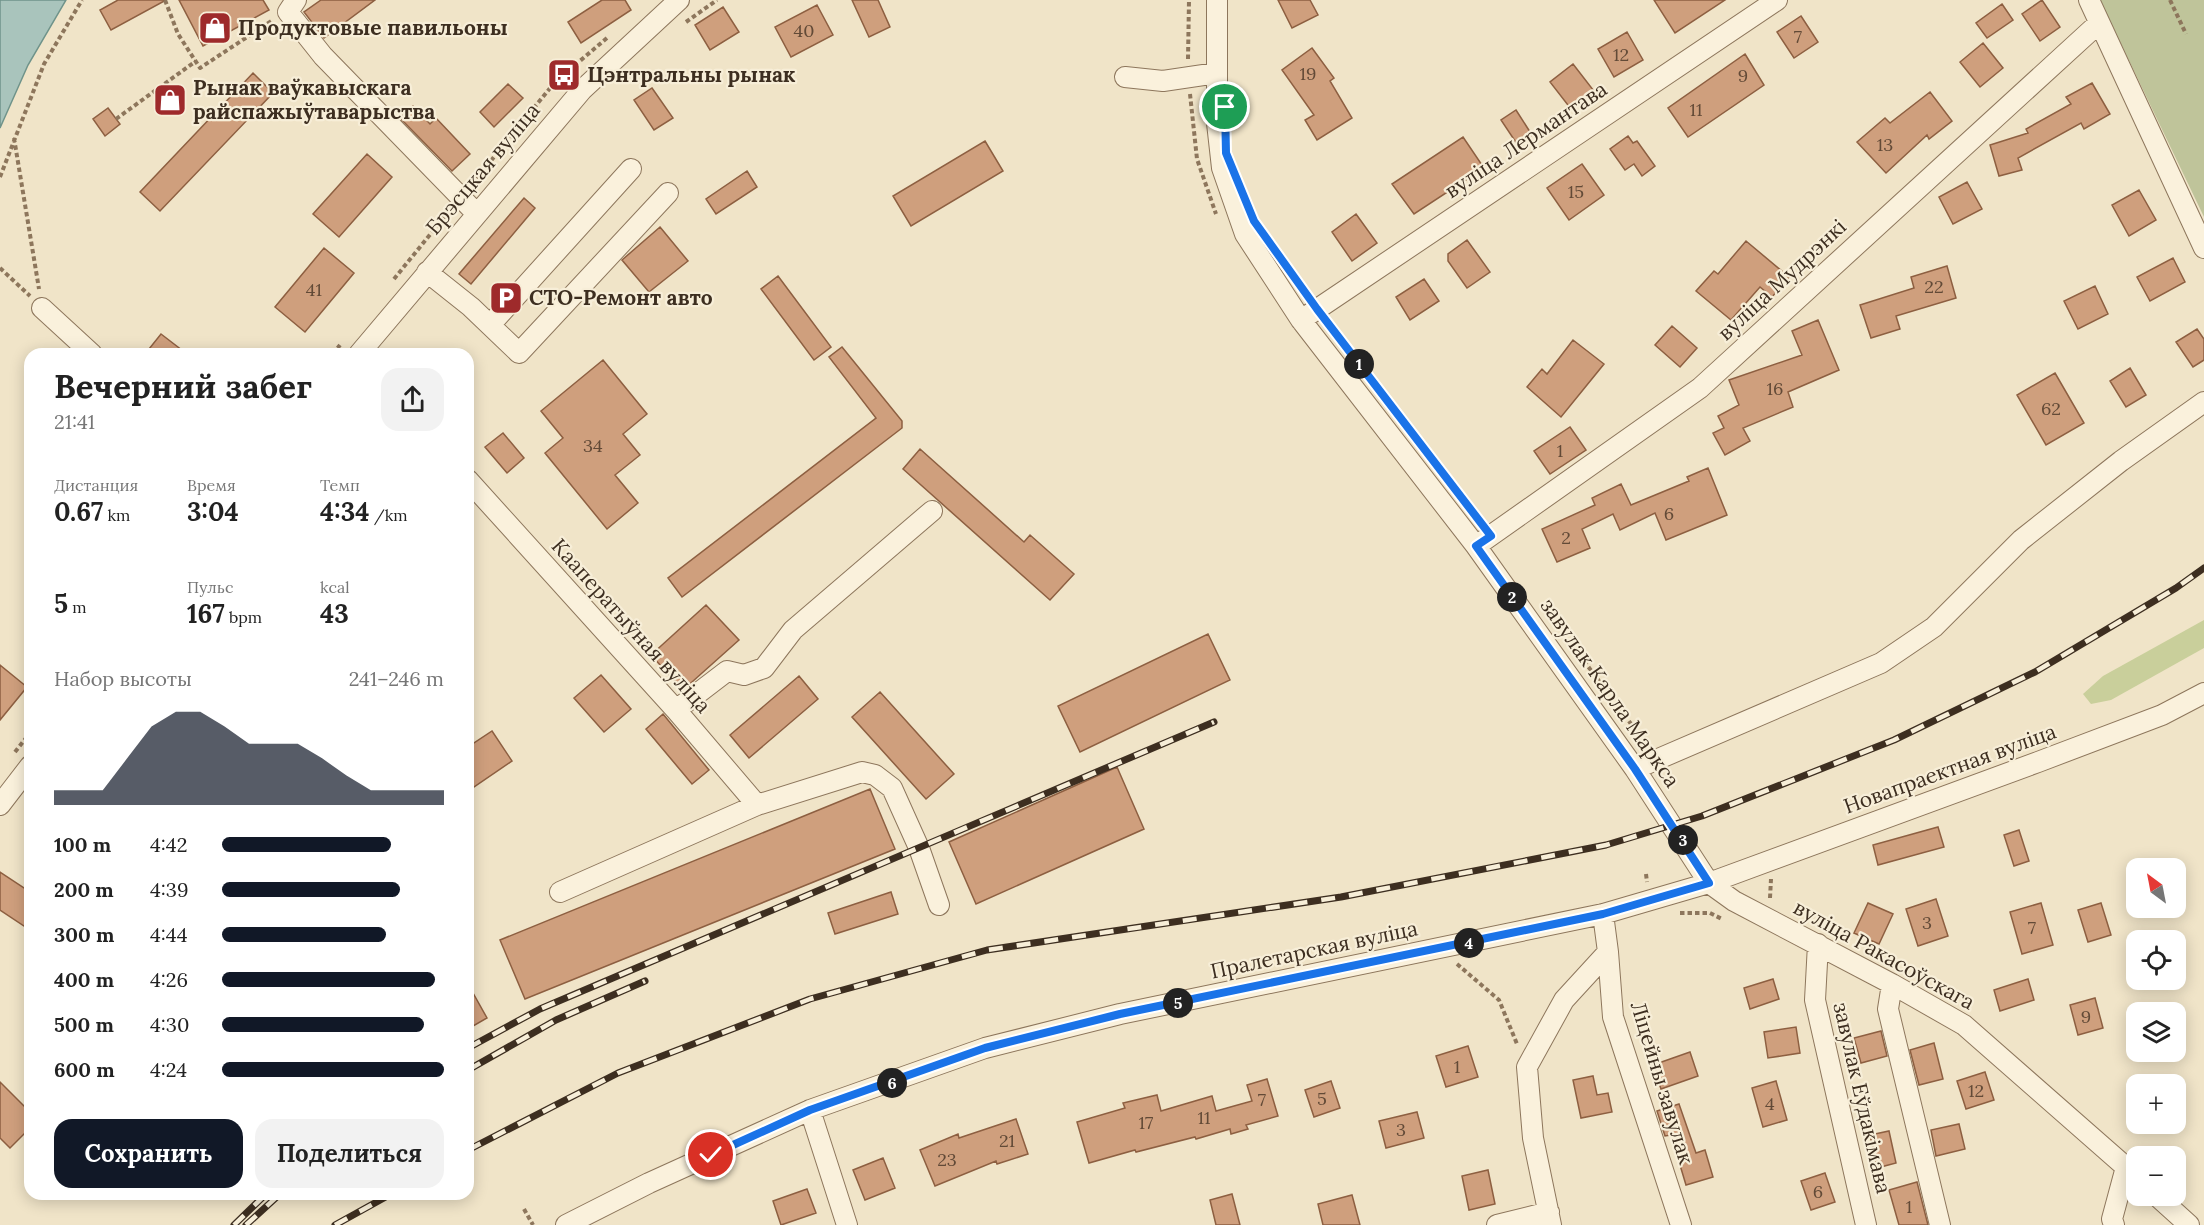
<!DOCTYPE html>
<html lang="ru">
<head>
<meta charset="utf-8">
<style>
  :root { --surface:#fff; --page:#f2f2f2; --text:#222; --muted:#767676; --accent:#111827 }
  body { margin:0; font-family:Lora,serif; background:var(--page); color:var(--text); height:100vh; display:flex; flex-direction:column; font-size:22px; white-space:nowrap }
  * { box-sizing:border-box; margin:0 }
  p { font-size:20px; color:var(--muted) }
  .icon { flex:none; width:33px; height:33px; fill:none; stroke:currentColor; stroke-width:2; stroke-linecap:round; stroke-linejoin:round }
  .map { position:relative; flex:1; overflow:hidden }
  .sheet { position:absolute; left:24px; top:348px; width:450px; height:852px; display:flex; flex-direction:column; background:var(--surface); border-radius:18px; box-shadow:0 3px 15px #0003 }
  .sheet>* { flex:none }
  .needle { width:39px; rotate:328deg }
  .fabs { position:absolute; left:2126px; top:858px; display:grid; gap:12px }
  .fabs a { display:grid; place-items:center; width:60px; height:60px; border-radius:12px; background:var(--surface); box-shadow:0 3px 15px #0003; font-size:30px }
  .pin { position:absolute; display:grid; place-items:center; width:51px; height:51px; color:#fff; margin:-26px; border:3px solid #fff; border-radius:50%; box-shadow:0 2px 6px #0007 }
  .km { position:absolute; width:30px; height:30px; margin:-15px; border-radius:50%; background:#222; color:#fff; font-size:16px; line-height:30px; text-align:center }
  .round { display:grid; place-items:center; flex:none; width:63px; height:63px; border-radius:18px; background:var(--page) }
  .head { display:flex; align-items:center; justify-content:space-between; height:102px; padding:0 30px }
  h1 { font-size:33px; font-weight:800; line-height:45px }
  .stats { display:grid; grid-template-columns:repeat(3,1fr); gap:9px; height:102px; padding:6px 30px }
  .stats div { display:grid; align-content:center }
  .stats b { font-size:26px; font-weight:800 }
  .stats small { font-size:16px; font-weight:400 }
  .stats p { font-size:16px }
  .chart { height:168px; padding:12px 30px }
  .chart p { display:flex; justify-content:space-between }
  .chart svg { width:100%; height:108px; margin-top:6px; fill:var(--accent); opacity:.7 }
  .cta { display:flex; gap:12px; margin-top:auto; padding:12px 30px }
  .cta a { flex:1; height:69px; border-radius:18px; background:var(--accent); color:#fff; font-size:24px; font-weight:800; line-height:69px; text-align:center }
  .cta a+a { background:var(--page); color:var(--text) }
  ul { padding:0 30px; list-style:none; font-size:20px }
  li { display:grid; grid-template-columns:96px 72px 1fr; align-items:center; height:45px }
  li i { height:15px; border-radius:8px; background:var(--accent) }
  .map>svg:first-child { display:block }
</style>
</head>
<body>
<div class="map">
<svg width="2204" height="1225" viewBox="0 0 2204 1225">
  <rect width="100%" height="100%" fill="#f0e4c8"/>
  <!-- green -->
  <path fill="#c9cf9b" d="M 2204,620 L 2204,648 L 2111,700 L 2091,704 L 2083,694 L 2103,676 Z"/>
  <!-- cemetery -->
  <path fill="#bfc49a" d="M 2100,0 L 2204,0 L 2204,217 Z"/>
  <!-- water -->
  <path fill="#a9c4bc" stroke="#6f938a" stroke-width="1.5" d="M 0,0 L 66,0 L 28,65 L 0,128 Z"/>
  <!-- building -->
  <path fill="#cf9f7d" stroke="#8d5f41" stroke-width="1.5" d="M 118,0 L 166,0 L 111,30 L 100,10 Z
    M 179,0 L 263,0 L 269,10 L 203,46 Z
    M 321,0 L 375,0 L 324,38 L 304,12 Z
    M 602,0 L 625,0 L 631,10 L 581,43 L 568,22 Z
    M 852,0 L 878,0 L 890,27 L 869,37 Z
    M 1278,0 L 1310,0 L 1318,15 L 1292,28 Z
    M 1654,0 L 1725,0 L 1675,33 Z
    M 2042,0 L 2060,27 L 2040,41 L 2022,14 Z
    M 2002,4 L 2013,20 L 1987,38 L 1976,23 Z
    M 817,5 L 833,35 L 791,57 L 775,27 Z
    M 723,7 L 739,32 L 710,50 L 695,25 Z
    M 1801,16 L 1818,42 L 1794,58 L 1777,32 Z
    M 1627,32 L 1643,60 L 1614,77 L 1598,49 Z
    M 1983,43 L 2003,68 L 1980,87 L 1960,62 Z
    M 1312,48 L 1334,78 L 1330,81 L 1352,118 L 1317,140 L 1305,120 L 1314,115 L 1282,70 Z
    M 1745,54 L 1764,85 L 1688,137 L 1668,108 Z
    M 1573,64 L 1594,91 L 1571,109 L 1550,82 Z
    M 253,73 L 273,93 L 160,211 L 140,192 Z
    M 2092,83 L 2110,114 L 2084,129 L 2081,123 L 2018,158 L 2022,170 L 1999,176 L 1990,145 L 2028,133 L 2026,129 L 2071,104 L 2066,97 Z
    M 508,84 L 523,98 L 494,127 L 480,112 Z
    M 652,88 L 673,118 L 654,130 L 634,100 Z
    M 1930,92 L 1952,121 L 1929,139 L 1927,135 L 1886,173 L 1857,142 L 1885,118 L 1890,123 Z
    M 413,106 L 430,124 L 436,118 L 470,154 L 452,171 L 400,118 Z
    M 108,108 L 120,124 L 105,136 L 93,119 Z
    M 1516,110 L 1532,135 L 1517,144 L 1501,120 Z
    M 1628,136 L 1633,143 L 1637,141 L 1655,166 L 1642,176 L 1634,164 L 1625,170 L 1610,149 Z
    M 1463,137 L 1484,168 L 1414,214 L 1392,184 Z
    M 985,141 L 1003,171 L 911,226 L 893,196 Z
    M 367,154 L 392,177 L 339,237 L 313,214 Z
    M 1582,164 L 1604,195 L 1569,220 L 1547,188 Z
    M 747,171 L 757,187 L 716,214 L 706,199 Z
    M 1967,182 L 1982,209 L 1953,224 L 1939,197 Z
    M 2139,190 L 2156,220 L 2129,236 L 2112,205 Z
    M 524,198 L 535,208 L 471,284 L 459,274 Z
    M 1356,214 L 1377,243 L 1352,261 L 1332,232 Z
    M 660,227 L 688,261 L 649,292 L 622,260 Z
    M 1467,240 L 1490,272 L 1467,288 L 1448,261 L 1448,254 Z
    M 1746,241 L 1789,277 L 1772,297 L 1760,287 L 1731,320 L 1696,291 L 1714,271 L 1718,274 Z
    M 324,248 L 354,273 L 305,332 L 275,307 Z
    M 2173,258 L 2185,282 L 2150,301 L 2137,277 Z
    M 1947,266 L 1956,298 L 1896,316 L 1900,329 L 1871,338 L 1860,305 L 1914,288 L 1911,277 Z
    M 778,276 L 831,347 L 814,360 L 761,289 Z
    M 1424,279 L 1439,301 L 1410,320 L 1396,297 Z
    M 2095,286 L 2108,314 L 2078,329 L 2064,301 Z
    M 1818,320 L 1839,370 L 1788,392 L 1793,407 L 1743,428 L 1750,441 L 1725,455 L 1713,433 L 1724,428 L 1718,416 L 1739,405 L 1729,380 L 1802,355 L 1792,331 Z
    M 1672,326 L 1697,348 L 1680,367 L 1655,345 Z
    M 2197,329 L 2204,339 L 2204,360 L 2193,367 L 2176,342 Z
    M 161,334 L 187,354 L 145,354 Z
    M 1573,340 L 1604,364 L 1561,417 L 1527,387 L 1542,369 L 1547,374 Z
    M 842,347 L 902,421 L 902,428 L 682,597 L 668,578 L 876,418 L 829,357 Z
    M 603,360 L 647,414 L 623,434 L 640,455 L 615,475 L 638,503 L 607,529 L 545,453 L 563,438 L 541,411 Z
    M 2130,368 L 2146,395 L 2126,407 L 2110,381 Z
    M 2055,373 L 2084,423 L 2046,445 L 2017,395 Z
    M 1570,427 L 1586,450 L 1550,474 L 1534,451 Z
    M 503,433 L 524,458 L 507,473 L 485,447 Z
    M 920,449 L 1024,542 L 1030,535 L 1074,574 L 1050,600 L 903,469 Z
    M 1708,468 L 1727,515 L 1666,540 L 1655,513 L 1620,530 L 1613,514 L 1582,529 L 1590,548 L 1557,562 L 1542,529 L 1595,505 L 1592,498 L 1621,484 L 1631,505 L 1689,481 L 1687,477 Z
    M 706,605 L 739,640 L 683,690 L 651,655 Z
    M 1208,634 L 1230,680 L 1080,752 L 1058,706 Z
    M 0,665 L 27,687 L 0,720 Z
    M 601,675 L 631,709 L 604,732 L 574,698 Z
    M 799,676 L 818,699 L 749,758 L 730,735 Z
    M 880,692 L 954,774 L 926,799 L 852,717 Z
    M 663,714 L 709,770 L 692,784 L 646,729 Z
    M 492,731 L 512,761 L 468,791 L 468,747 Z
    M 1117,767 L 1144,829 L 976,904 L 949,842 Z
    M 870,789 L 895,849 L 525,999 L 500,940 Z
    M 1938,827 L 1944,847 L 1878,865 L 1873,845 Z
    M 2019,830 L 2029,861 L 2014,866 L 2004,835 Z
    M 0,872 L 30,892 L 30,918 L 24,926 L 0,910 Z
    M 891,892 L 898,914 L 835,934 L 828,913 Z
    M 1936,899 L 1948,936 L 1918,946 L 1906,909 Z
    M 1868,903 L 1893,914 L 1879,944 L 1854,933 Z
    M 2041,903 L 2053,945 L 2022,954 L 2010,912 Z
    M 2101,903 L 2111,935 L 2088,942 L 2078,910 Z
    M 1773,979 L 1779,999 L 1750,1009 L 1744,988 Z
    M 2028,979 L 2034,1000 L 2000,1011 L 1994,990 Z
    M 468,984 L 487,1018 L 468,1029 Z
    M 2095,998 L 2103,1028 L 2078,1035 L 2070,1005 Z
    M 1796,1027 L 1800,1053 L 1768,1058 L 1764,1032 Z
    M 1881,1031 L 1887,1056 L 1861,1063 L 1854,1038 Z
    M 1934,1043 L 1943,1079 L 1919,1085 L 1910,1050 Z
    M 1468,1046 L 1478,1077 L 1446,1087 L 1436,1056 Z
    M 1690,1052 L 1698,1076 L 1661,1089 L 1653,1065 Z
    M 1985,1072 L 1994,1100 L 1966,1109 L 1957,1081 Z
    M 1593,1076 L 1597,1095 L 1608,1093 L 1612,1112 L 1581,1118 L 1573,1080 Z
    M 1267,1079 L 1278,1116 L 1246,1125 L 1248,1129 L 1231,1134 L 1230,1129 L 1196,1139 L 1195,1137 L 1136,1152 L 1135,1150 L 1089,1163 L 1077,1122 L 1125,1108 L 1123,1103 L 1157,1095 L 1161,1111 L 1212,1096 L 1216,1111 L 1252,1101 L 1247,1085 Z
    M 1331,1081 L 1340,1108 L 1314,1117 L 1305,1090 Z
    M 1776,1081 L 1787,1120 L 1763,1127 L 1752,1088 Z
    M 0,1082 L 30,1112 L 30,1128 L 10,1148 L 0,1138 Z
    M 1679,1104 L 1696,1153 L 1705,1150 L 1713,1177 L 1686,1185 L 1671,1135 L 1665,1136 L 1657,1111 Z
    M 1417,1112 L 1424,1138 L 1386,1148 L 1379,1121 Z
    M 1016,1119 L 1028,1154 L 997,1164 L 996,1161 L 935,1186 L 920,1150 L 958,1134 L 959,1138 Z
    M 1959,1124 L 1965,1149 L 1936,1156 L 1931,1130 Z
    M 1889,1131 L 1896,1163 L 1877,1168 L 1870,1135 Z
    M 883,1158 L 895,1188 L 865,1200 L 853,1170 Z
    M 1488,1170 L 1495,1204 L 1469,1210 L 1462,1176 Z
    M 1825,1173 L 1835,1202 L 1811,1210 L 1801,1181 Z
    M 1917,1182 L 1928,1225 L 1899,1225 L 1889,1190 Z
    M 807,1189 L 816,1213 L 781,1225 L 773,1201 Z
    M 1232,1194 L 1240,1225 L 1216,1225 L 1210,1200 Z
    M 1352,1195 L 1360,1225 L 1323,1225 L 1318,1204 Z"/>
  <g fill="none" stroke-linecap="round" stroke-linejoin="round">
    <!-- minor casing -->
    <g stroke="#8d765c" stroke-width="22">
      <path id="minor" d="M 296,0 L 288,12 L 323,56 L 476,213
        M 1217,0 L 1217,123 L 1222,168 L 1245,234 L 1301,320 L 1476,546 L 1635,769 L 1709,883 L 1734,901 L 1892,984 L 1964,1025 L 2136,1176
        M 2089,0 L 2204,248
        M 1125,77 L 1163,81 L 1217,73
        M 427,272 L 471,307 L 519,353 L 668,193
        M 42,308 L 92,354
        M 1301,320 L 1777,0
        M 490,325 L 631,169
        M 359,354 L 582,90 L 679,0
        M 468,480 L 676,710 L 757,805
        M 1476,546 L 1700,388 L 2099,23
        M 676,710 L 727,671 L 744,675 L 764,668 L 793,630 L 932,511
        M 1635,769 L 1881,663 L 1934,627 L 2021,540 L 2121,461 L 2204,402
        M 0,805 L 30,766
        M 560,892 L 757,805 L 862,772 L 875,775 L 892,788 L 919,848 L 939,905
        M 1818,944 L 1815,1000 L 1866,1225
        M 1608,952 L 1613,1017 L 1681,1225
        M 1892,984 L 1888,1009 L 1940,1225
        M 810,1110 L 847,1225
        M 2157,1196 L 2189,1225
        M 566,1225 L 649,1183 L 810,1110 L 985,1048 L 1120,1014 L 1603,914 L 1709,883 L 2038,762 L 2162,715 L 2204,693
        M 1497,1225 L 1549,1212
        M 1551,1225 L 1533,1138 L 1527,1067 L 1564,1000 L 1608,952 L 1603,914
        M 2114,1225 L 2112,1219 L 2126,1167"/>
    </g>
    <!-- path -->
    <path stroke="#8d765c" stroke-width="4" stroke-dasharray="4.5 3" stroke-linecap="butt" d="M 165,0 L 178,34 L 200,68 L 273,20
      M 2170,0 L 2186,34
      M 686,22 L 717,0
      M 1188,59 L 1189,0
      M 1190,94 L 1197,159 L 1216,214
      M 116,119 L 196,61
      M 14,138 L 39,289
      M 0,177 L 44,64 L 82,0
      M 472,184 L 555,82 L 607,38
      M 0,268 L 30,296
      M 394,279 L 450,210
      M 333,354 L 340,345
      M 1584,661 L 1646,744
      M 15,752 L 30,733
      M 1646,874 L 1647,882
      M 1770,898 L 1771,879
      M 1680,913 L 1710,913 L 1722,919
      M 1457,964 L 1499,1000 L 1517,1044
      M 524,1209 L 533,1225"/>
    <!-- minor -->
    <use href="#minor" stroke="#faf1dc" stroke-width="20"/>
    <!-- rail casing -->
    <g stroke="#3d2e20" stroke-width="7">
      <path id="rail" d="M 468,1048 L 540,1009 L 1214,722
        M 468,1070 L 556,1020 L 645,981
        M 468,1150 L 618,1073 L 810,999 L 987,950 L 1341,897 L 1606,845 L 1702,816 L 1894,740 L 2035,672 L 2176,588 L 2204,568
        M 234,1225 L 266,1194
        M 246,1225 L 280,1194
        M 335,1225 L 391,1194"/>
    </g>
    <!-- rail -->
    <use href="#rail" stroke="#f7eed8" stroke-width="4.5" stroke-dasharray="14" stroke-linecap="butt"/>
  </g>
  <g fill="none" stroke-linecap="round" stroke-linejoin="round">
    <!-- route casing -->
    <g stroke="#fff" stroke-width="12">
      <path id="route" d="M 711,1155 L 810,1110 L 985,1048 L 1120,1014 L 1603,914 L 1709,883 L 1635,769 L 1476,546 L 1491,536 L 1317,309 L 1254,221 L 1226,153 L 1225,107"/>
    </g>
    <!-- route -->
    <use href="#route" stroke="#1a73e8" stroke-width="8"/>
  </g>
  <!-- icons -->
  <defs>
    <g id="shop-square" transform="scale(1.725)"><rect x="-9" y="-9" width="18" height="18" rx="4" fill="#9e2a2b" stroke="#f7eed8"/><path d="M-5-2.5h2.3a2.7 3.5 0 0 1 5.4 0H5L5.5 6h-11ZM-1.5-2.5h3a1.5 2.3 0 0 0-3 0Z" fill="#fff"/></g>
    <g id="bus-square" transform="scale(1.725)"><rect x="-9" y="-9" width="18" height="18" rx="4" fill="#9e2a2b" stroke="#f7eed8"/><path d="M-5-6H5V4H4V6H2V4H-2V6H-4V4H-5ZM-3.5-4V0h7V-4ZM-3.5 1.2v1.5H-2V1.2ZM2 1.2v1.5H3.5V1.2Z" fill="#fff"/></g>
    <g id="parking-square" transform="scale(1.725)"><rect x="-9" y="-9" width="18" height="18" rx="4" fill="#9e2a2b" stroke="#f7eed8"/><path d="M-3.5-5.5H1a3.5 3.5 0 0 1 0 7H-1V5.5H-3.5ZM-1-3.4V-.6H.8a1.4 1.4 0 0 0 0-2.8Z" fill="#fff"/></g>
  </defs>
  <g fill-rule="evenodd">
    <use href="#shop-square" x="215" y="28"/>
    <use href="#bus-square" x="564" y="75"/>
    <use href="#shop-square" x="170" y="100"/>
    <use href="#parking-square" x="506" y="298"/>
  </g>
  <g text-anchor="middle" stroke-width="4.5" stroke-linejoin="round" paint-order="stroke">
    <!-- number labels -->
    <g font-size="18" fill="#624a37">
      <text x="804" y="37">40</text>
      <text x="1798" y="43">7</text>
      <text x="1621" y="61">12</text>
      <text x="1308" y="80">19</text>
      <text x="1743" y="82">9</text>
      <text x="1696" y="116">11</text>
      <text x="1885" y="151">13</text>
      <text x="1576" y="198">15</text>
      <text x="1934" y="293">22</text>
      <text x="314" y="296">41</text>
      <text x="1775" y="395">16</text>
      <text x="2051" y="415">62</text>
      <text x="593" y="452">34</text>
      <text x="1560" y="457">1</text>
      <text x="1669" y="520">6</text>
      <text x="1566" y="544">2</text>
      <text x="1927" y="929">3</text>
      <text x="2032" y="934">7</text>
      <text x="2086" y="1023">9</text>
      <text x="1457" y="1073">1</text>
      <text x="1976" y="1097">12</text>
      <text x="1322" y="1105">5</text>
      <text x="1262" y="1106">7</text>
      <text x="1770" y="1110">4</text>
      <text x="1204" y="1124">11</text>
      <text x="1146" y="1129">17</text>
      <text x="1401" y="1136">3</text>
      <text x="1007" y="1147">21</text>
      <text x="947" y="1166">23</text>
      <text x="1818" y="1198">6</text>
      <text x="1909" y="1213">1</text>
    </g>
    <!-- poi labels -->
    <g font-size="21" font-weight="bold" fill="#3d2e20" stroke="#f7eed8" text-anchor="start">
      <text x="238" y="35">Продуктовые павильоны</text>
      <text x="587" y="82">Цэнтральны рынак</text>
      <text x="193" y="95">Рынак ваўкавыскага<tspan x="193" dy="24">райспажыўтаварыства</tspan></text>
      <text x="529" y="305">СТО-Ремонт авто</text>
    </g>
    <!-- street labels -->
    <g font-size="21" fill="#3d2e20" stroke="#f7eed8">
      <text transform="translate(1526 140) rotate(-34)" y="7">вуліца Лермантава</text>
      <text transform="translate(483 169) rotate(-50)" y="7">Брэсцкая вуліца</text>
      <text transform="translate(1782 280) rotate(-43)" y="7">вуліца Мудрэнкі</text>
      <text transform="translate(631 626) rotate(48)" y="7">Кааператыўная вуліца</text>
      <text transform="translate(1610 693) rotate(55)" y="7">завулак Карла Маркса</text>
      <text transform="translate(1950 769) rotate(-20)" y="7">Новапраектная вуліца</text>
      <text transform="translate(1314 950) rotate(-12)" y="7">Пралетарская вуліца</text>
      <text transform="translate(1884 955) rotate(29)" y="7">вуліца Ракасоўскага</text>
      <text transform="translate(1662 1083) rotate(73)" y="7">Ліцейны завулак</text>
      <text transform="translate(1862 1098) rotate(77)" y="7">завулак Еўдакімава</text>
    </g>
  </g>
</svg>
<div class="fabs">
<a><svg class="needle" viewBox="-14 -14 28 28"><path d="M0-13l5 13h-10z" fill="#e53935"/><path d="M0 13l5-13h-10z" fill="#767676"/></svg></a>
<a><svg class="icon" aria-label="locate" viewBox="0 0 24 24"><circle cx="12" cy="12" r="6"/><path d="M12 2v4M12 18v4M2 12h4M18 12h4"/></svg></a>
<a><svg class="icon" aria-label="layers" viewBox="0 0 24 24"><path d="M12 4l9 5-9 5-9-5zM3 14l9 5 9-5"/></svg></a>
<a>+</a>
<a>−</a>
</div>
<div class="pin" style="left:1225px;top:107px;background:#1e9e55"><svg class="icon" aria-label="arrive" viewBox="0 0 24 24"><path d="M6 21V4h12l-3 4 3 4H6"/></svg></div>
<div class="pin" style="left:711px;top:1155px;background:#d93025"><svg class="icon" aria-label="check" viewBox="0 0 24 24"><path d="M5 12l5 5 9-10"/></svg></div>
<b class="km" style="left:1359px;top:364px">1</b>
<b class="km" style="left:1512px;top:597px">2</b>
<b class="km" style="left:1683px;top:840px">3</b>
<b class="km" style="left:1469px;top:943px">4</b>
<b class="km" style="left:1178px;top:1003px">5</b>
<b class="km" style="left:892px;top:1083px">6</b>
<section class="sheet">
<div class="head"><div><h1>Вечерний забег</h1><p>21:41</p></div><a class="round"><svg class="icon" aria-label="share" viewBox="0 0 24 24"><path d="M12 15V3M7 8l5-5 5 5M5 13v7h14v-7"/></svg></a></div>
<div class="stats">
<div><p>Дистанция</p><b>0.67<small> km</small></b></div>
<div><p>Время</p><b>3:04</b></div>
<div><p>Темп</p><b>4:34<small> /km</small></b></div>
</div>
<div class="stats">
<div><b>5<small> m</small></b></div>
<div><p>Пульс</p><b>167<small> bpm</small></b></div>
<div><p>kcal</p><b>43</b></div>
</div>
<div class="chart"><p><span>Набор высоты</span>241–246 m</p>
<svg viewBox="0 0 160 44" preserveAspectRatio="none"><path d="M0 44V38L10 38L20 38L30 25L40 12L50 6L60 6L70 12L80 19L90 19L100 19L110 25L120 32L130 38L140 38L150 38L160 38V44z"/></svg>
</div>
<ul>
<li><b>100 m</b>4:42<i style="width:76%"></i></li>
<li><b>200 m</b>4:39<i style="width:80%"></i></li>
<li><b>300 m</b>4:44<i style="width:74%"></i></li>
<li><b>400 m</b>4:26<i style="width:96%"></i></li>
<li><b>500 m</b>4:30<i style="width:91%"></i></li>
<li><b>600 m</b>4:24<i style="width:100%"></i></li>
</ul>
<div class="cta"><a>Сохранить</a><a>Поделиться</a></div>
</section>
</div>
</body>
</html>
